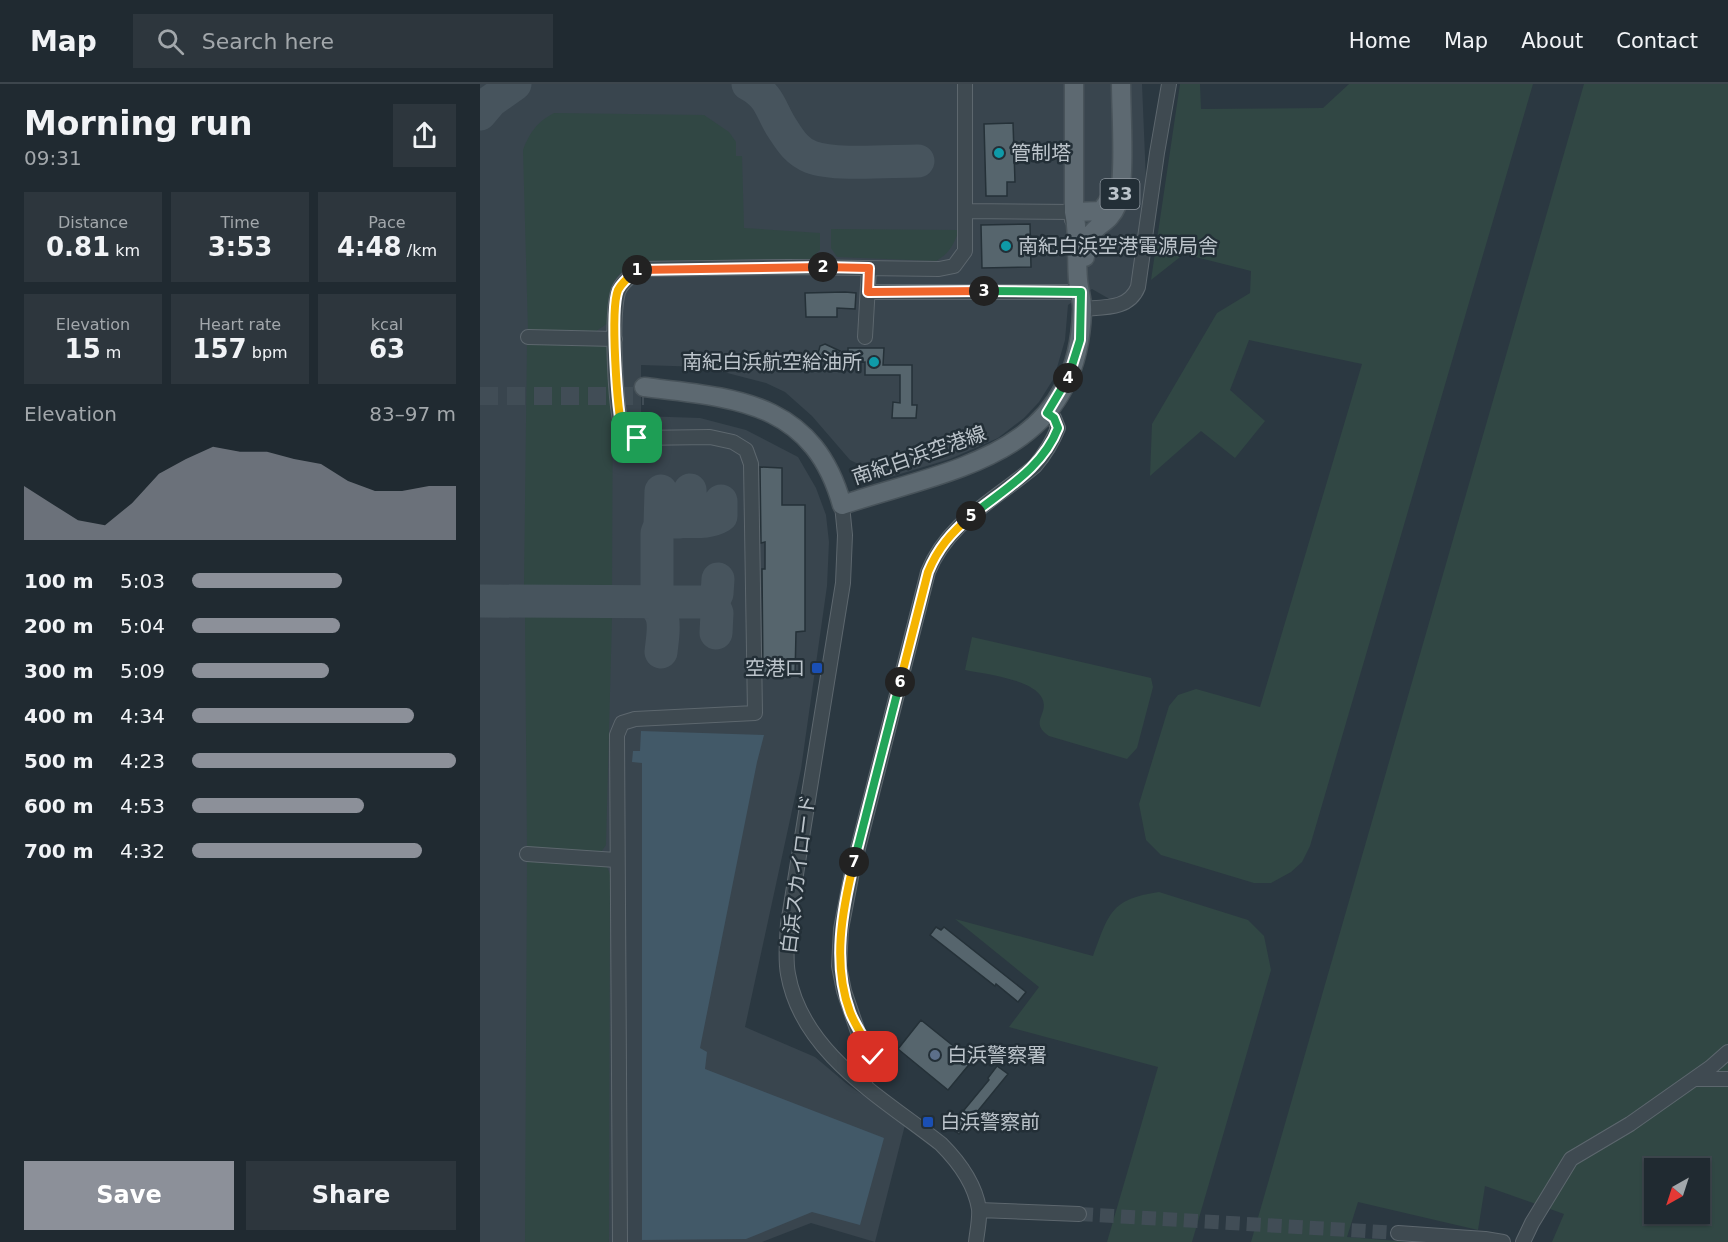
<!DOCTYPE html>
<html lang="en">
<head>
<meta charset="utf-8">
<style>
  :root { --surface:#202a31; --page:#2d363d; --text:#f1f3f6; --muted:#a2a7ab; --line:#3d464d; --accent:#8c9099 }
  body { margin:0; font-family:"DejaVu Sans","Noto Sans JP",sans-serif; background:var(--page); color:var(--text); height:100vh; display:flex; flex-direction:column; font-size:22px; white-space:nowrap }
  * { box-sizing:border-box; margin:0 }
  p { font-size:20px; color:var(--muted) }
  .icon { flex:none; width:33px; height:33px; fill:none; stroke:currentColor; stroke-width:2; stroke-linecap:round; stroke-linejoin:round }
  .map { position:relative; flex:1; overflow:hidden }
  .drawer { display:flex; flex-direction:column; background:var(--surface); width:480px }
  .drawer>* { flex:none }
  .needle { width:39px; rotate:219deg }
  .buttons { position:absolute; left:1164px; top:1074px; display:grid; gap:12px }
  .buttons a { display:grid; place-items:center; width:66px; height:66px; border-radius:0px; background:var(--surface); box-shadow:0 2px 4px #0004,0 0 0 2px var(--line); font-size:30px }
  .pin { position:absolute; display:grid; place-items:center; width:51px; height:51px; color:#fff; margin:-26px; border-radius:12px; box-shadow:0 3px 9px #0006 }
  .km { position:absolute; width:30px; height:30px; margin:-15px; border-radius:50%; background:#222; color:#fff; font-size:16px; line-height:30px; text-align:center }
  .round { display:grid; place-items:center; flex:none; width:63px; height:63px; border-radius:0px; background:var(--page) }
  .head { display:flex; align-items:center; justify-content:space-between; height:102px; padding:0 24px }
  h1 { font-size:33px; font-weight:700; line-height:45px }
  .figures { display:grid; grid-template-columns:repeat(3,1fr); gap:9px; height:102px; padding:6px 24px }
  .figures div { display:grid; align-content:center; border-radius:0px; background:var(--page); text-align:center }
  .figures b { font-size:26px; font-weight:700 }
  .figures small { font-size:16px; font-weight:400 }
  .figures p { font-size:16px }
  .chart { height:168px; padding:12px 24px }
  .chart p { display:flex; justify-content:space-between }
  .chart svg { width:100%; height:108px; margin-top:6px; fill:var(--accent); opacity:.7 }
  .primary-button { display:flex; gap:12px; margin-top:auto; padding:12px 24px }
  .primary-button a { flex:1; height:69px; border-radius:0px; background:var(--accent); color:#fff; font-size:24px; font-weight:700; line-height:69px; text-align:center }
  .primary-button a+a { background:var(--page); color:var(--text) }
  ul { padding:0 24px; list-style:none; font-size:20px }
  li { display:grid; grid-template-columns:96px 72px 1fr; align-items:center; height:45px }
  li i { height:15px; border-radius:8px; background:var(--accent) }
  header { display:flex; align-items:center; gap:36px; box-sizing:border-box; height:84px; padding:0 30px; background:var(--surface); border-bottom:2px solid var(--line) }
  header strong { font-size:28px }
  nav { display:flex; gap:33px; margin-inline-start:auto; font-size:21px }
  .search { width:420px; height:54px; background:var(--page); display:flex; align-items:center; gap:15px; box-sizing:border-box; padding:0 21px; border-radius:0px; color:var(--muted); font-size:22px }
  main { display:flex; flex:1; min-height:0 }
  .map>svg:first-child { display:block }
</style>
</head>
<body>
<header>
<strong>Map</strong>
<div class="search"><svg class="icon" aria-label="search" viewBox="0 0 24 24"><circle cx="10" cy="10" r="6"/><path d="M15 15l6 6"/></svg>Search here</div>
<nav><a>Home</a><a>Map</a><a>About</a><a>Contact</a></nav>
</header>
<main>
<section class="drawer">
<div class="head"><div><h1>Morning run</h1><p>09:31</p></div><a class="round"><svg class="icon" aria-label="share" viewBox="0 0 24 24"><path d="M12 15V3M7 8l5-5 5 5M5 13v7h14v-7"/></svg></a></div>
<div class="figures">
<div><p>Distance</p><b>0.81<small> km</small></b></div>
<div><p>Time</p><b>3:53</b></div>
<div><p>Pace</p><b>4:48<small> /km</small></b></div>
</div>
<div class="figures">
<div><p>Elevation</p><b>15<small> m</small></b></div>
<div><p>Heart rate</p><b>157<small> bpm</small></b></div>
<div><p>kcal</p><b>63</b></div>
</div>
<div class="chart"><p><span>Elevation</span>83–97 m</p>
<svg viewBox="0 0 160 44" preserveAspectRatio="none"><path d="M0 44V22L10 29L20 36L30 38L40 29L50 17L60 11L70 6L80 8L90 8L100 11L110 13L120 20L130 24L140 24L150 22L160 22V44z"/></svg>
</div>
<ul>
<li><b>100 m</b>5:03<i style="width:57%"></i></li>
<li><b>200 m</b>5:04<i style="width:56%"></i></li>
<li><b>300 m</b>5:09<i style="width:52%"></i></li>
<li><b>400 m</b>4:34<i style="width:84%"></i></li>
<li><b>500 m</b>4:23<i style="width:100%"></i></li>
<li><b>600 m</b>4:53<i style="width:65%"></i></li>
<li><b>700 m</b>4:32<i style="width:87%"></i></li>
</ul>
<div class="primary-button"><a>Save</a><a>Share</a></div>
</section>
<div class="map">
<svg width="1248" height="1158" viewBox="0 0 1248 1158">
  <rect width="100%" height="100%" fill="#2b3841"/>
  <!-- airport -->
  <path fill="#39454e" d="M 0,0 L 662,0 L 666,97 L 654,199 L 649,210 L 633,217 L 612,205 L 588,221 L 585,256 L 574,294 L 559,318 L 544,334 L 518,354 L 470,375 L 407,394 L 370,376 L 332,332 L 305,308 L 286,299 L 224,283 L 161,281 L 161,332 L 220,334 L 266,346 L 318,373 L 336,404 L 346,431 L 349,458 L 347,502 L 321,685 L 265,943 L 335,973 L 367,1000 L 425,1041 L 395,1158 L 331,1139 L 282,1158 L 0,1158 Z"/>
  <!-- green -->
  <path fill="#314744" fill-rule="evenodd" d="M 700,0 L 720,0 L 721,25 L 843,24 L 869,0 L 1053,0 L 830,762 L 822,778 L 811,788 L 791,799 L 774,799 L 681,771 L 666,756 L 659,720 L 689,622 L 698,611 L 716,605 L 780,623 L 882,280 L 769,256 L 750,306 L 785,337 L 755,374 L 721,347 L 670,392 L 672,340 L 737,229 L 770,209 L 771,187 L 704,170 L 671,196 Z
    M 1104,0 L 1248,0 L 1248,1158 L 1072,1158 L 1084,1130 L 1005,1102 L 998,1146 L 878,1118 L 867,1153 L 931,1158 L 771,1158 ZM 1174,1084 L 1220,1084 L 1220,1130 L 1174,1130 Z
    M 74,29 L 224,31 L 249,48 L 256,58 L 256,72 L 262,72 L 264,144 L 340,149 L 340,166 L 330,175 L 157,177 C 127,194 129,209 128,239 L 112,250 L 48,247 L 43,66 C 50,48 57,38 74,29 Z
    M 351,145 L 479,146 C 474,160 470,169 456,177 L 357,173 L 351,164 Z
    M 47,258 L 119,260 L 128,264 L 133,273 L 132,506 L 44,502 Z
    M 45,532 L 132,533 L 126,761 L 121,768 L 111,771 L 47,766 Z
    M 492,553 L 671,594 L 673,603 L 657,664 L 647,675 L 569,652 C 548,638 570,630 562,614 C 553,595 504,590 485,586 Z
    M 47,776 L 115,780 L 127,783 L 130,790 L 129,1158 L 45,1158 Z
    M 679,808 L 768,836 L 784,852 L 791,886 L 712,1158 L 627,1158 L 678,983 L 529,943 L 559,903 L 475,835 L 613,872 C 629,830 630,815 679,808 Z"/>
  <!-- water -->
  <path fill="#425968" d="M 161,647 L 284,651 L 277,678 L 220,964 L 227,968 L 225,985 L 404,1054 L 380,1141 L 332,1128 L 266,1155 L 162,1156 L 162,679 L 152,678 L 153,667 L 160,667 Z"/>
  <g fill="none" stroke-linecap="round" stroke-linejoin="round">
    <!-- taxiway -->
    <path stroke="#47545d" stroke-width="33" d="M 268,0 C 292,13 290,27 304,47 C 311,58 318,68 331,73 C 354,82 411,77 438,77
      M 0,30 L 11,17 L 35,0
      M 200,438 C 211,428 211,420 210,406
      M 180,441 L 181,407
      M 0,517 L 226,518 L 233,516 L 237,510 L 238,495
      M 226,518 L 234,522 L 237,529 L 236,549
      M 181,568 C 183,548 189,527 168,517 L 175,513 L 177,506 L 177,449 L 180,441 C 200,433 223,443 241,432 L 241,417"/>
  </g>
  <!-- building -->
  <path fill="#56656d" stroke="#253138" stroke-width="1.5" d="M 533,39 L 535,98 L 527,98 L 527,112 L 506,112 L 504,40 Z
    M 550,140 L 551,183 L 502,184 L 501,141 Z
    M 365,208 L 376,209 L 375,225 L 357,224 L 357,233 L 326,233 L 325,209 Z
    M 345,260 L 360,267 L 349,276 L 343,276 L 338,270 L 340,262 Z
    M 368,264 L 404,264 L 403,281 L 432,281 L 432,321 L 437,321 L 436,334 L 412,334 L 413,318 L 420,319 L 420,291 L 385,291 L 385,278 L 368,279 Z
    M 280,383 L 302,384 L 302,421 L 325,421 L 325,547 L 316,548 L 315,592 L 283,592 L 282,485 L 285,485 L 285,458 L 281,459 Z
    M 456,843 L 461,846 L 464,843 L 546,908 L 538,918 L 516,900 L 515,902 L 450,851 Z
    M 441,936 L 492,977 L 468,1006 L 418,965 Z
    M 517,982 L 528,990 L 479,1050 L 470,1043 L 509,996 L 508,994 Z"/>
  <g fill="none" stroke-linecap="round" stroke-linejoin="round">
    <!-- minor-tunnel -->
    <path stroke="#414d56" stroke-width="14" stroke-dasharray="14 7" stroke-linecap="butt" d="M 599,1130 L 918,1149"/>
    <!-- major-tunnel -->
    <path stroke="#414d56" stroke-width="18" stroke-dasharray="18 9" stroke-linecap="butt" d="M 0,312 L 164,312"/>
    <!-- minor casing -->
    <g stroke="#5d676e" stroke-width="16">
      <path id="minor" d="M 485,127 L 594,128 L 592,136
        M 388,208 L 601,208
        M 602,225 C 623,223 649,226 658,203 L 677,69 L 689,0
        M 48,253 L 135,255
        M 385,253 L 389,184
        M 362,421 L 365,451 L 363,499 L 308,840 C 307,856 305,874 308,890 C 322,970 403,1014 461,1060 C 478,1077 495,1100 499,1125 C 500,1135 497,1148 496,1158
        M 47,770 L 136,776
        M 1214,995 L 1248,995
        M 383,1000 L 393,983 L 393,973 L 378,948 L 364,907 L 359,882 L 361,845 L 372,788 L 448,488 C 468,438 515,416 555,382 C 565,370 572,359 578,344 L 574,334 L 567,329
        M 499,1126 L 599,1130
        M 918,1149 L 1005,1155 L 1023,1158
        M 140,1158 L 137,651 L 142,639 L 155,635 L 275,629 L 271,380 L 266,366 L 253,358 L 230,353 L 157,354 L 143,349 C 135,323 131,235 138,208 C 141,198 152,191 160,185 L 309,183 L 459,185 L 474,182 L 485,167 L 485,0
        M 1043,1158 L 1052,1139 L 1091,1075 L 1150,1040 L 1231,983 L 1248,968"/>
    </g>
    <!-- major casing -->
    <g stroke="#48535a" stroke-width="21">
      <path id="major" d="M 594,128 L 621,127 L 632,112
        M 605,173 C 606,138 627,146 637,121 C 646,100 641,26 641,0
        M 164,303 C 255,314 333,317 362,421 C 472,384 597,373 602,228 C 603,217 599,207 598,196 C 596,173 599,150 594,128 L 594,0"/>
    </g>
    <!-- minor -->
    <use href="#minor" stroke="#3f4a51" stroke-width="14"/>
    <!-- major -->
    <use href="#major" stroke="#5d6971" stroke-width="18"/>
  </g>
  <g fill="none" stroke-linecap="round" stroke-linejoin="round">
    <!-- split-1 casing -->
    <g stroke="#fff" stroke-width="12">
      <path id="split-1" d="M 157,354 L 143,349 C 137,327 130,226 138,206 C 142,198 151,191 157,186"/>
    </g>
    <!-- split-2 casing -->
    <g stroke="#fff" stroke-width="12">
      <path id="split-2" d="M 157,186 L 343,183"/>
    </g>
    <!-- split-3 casing -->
    <g stroke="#fff" stroke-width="12">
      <path id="split-3" d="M 343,183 L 389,184 L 388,208 L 504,207"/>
    </g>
    <!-- split-4 casing -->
    <g stroke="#fff" stroke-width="12">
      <path id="split-4" d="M 504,207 L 601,208 L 600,256 L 588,294"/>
    </g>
    <!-- split-5 casing -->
    <g stroke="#fff" stroke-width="12">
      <path id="split-5" d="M 491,432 C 524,405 562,385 578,344 L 574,334 L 567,329 L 588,294"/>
    </g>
    <!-- split-6 casing -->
    <g stroke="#fff" stroke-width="12">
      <path id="split-6" d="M 420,598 L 448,488 C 458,464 471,449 491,432"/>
    </g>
    <!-- split-7 casing -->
    <g stroke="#fff" stroke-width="12">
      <path id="split-7" d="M 374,778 L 420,598"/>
    </g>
    <!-- split-8 casing -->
    <g stroke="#fff" stroke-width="12">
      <path id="split-8" d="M 374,778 C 362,827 352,880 370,928 C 376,944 387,957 393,973"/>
    </g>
    <!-- split-1 -->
    <use href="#split-1" stroke="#f5b400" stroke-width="8"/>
    <!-- split-2 -->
    <use href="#split-2" stroke="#f0652b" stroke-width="8"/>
    <!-- split-3 -->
    <use href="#split-3" stroke="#f0652b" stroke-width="8"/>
    <!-- split-4 -->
    <use href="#split-4" stroke="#22a559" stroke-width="8"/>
    <!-- split-5 -->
    <use href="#split-5" stroke="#22a559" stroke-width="8"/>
    <!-- split-6 -->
    <use href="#split-6" stroke="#f5b400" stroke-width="8"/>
    <!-- split-7 -->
    <use href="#split-7" stroke="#22a559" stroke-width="8"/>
    <!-- split-8 -->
    <use href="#split-8" stroke="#f5b400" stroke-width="8"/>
  </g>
  <!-- markers -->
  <g fill="#0f9aa8" stroke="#232f37" stroke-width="2">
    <circle cx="519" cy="69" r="6"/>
    <circle cx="526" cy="162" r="6"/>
    <circle cx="394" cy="278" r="6"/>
  </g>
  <g fill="#1a4fb4" stroke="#232f37" stroke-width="2">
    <rect x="331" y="578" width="12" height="12" rx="3"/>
    <rect x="442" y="1032" width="12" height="12" rx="3"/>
  </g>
  <circle fill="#5c6f8a" stroke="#232f37" stroke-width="2" cx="455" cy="971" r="6"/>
  <g text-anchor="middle" stroke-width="5" stroke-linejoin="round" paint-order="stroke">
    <!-- shield labels -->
    <rect fill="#232f37" stroke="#8e979f" stroke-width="1.5" x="620.5" y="95" width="39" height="30" rx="4.5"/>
    <g font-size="18" font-weight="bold" fill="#bcc4cb">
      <text x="640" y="116">33</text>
    </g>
    <!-- poi labels -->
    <g font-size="20" fill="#bcc4cb" stroke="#232f37" text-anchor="start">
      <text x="531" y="76">管制塔</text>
      <text x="538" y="169">南紀白浜空港電源局舎</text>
      <text x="382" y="285" text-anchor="end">南紀白浜航空給油所</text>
      <text x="325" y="591" text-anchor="end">空港口</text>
      <text x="467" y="978">白浜警察署</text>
      <text x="460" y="1045">白浜警察前</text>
    </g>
    <!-- street labels -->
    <g font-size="20" fill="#bcc4cb" stroke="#232f37">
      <text transform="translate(439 371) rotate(-19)" y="7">南紀白浜空港線</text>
      <text transform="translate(318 790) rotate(-83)" y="7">白浜スカイロード</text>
    </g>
  </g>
</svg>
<div class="buttons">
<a><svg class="needle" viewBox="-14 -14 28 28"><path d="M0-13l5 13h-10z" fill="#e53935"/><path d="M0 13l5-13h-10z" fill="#a2a7ab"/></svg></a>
</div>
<div class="pin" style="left:157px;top:354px;background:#1e9e55"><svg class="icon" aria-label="arrive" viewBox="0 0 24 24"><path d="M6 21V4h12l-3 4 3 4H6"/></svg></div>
<div class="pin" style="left:393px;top:973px;background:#d93025"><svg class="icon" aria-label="check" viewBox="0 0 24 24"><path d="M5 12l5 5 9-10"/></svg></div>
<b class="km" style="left:157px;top:186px">1</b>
<b class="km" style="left:343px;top:183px">2</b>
<b class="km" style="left:504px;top:207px">3</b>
<b class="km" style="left:588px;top:294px">4</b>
<b class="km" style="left:491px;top:432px">5</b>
<b class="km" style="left:420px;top:598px">6</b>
<b class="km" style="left:374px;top:778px">7</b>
</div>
</main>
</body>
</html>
